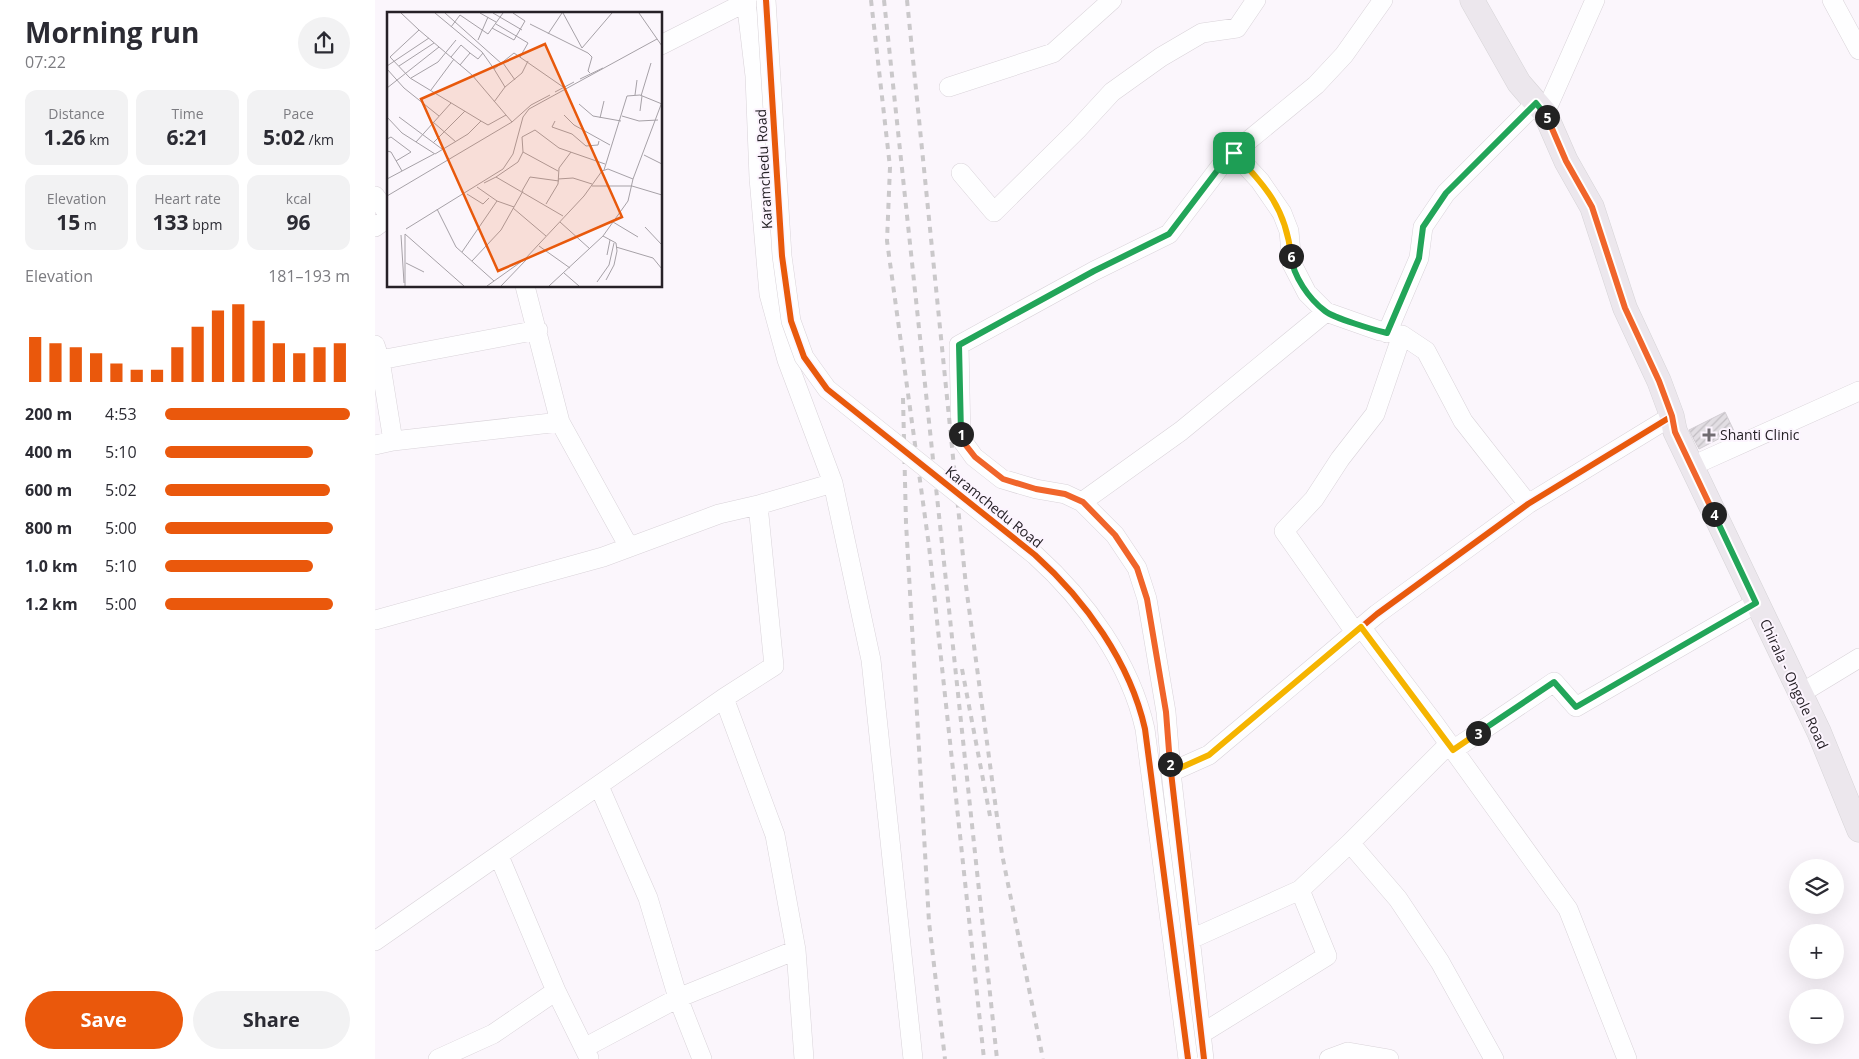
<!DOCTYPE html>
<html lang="en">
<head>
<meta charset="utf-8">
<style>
  :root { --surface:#fff; --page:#f2f2f3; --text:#2b2b33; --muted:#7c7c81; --accent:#ea580c }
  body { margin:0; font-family:"Open Sans",sans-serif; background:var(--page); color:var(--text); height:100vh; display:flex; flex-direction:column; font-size:19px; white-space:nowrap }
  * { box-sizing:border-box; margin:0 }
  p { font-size:16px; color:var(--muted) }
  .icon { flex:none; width:28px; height:28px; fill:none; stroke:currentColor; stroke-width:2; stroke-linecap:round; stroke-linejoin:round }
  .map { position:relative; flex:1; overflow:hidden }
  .side { display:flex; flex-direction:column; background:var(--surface); width:375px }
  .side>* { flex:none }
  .controls { position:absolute; left:1414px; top:859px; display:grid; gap:10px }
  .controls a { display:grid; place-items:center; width:55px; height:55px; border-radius:50%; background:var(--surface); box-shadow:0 5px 20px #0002; font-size:25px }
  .pin { position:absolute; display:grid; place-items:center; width:42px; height:42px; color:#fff; margin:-21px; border-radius:10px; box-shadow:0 2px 8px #0006 }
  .km { position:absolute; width:25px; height:25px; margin:-12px; border-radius:50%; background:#222; color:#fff; font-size:14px; line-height:25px; text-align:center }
  .round { display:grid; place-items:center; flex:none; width:52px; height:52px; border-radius:26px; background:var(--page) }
  .overview { display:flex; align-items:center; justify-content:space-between; height:85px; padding:0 25px }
  h1 { font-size:28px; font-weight:700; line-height:38px }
  .metrics { display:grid; grid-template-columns:repeat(3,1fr); gap:8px; height:85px; padding:5px 25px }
  .metrics div { display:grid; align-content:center; border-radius:12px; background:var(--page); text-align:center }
  .metrics b { font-size:21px; font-weight:700 }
  .metrics small { font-size:14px; font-weight:400 }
  .metrics p { font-size:14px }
  .chart { height:140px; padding:10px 25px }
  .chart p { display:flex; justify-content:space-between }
  .chart svg { width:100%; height:90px; margin-top:5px; stroke:var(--accent); stroke-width:6 }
  .action { display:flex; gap:10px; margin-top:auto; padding:10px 25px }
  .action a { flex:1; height:58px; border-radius:30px; background:var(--accent); color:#fff; font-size:20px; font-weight:700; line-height:58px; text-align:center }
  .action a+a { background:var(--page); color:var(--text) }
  ul { padding:0 25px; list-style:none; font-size:16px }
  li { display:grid; grid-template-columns:80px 60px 1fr; align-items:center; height:38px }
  li i { height:12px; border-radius:6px; background:var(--accent) }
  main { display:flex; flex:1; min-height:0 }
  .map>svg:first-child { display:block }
</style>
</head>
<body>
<main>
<section class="side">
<div class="overview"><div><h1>Morning run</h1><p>07:22</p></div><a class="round"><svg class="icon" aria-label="share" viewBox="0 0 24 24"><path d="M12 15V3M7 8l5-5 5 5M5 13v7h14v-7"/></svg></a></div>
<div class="metrics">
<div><p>Distance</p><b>1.26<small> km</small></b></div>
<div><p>Time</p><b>6:21</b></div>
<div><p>Pace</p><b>5:02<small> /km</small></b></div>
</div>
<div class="metrics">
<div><p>Elevation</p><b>15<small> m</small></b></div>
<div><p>Heart rate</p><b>133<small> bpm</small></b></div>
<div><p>kcal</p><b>96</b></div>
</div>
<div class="chart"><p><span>Elevation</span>181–193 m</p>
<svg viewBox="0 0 160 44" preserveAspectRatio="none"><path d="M5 44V22M15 44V25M25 44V27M35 44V30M45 44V35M55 44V38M65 44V38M75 44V27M85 44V17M95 44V9M105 44V6M115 44V14M125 44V25M135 44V30M145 44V27M155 44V25"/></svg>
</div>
<ul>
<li><b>200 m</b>4:53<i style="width:100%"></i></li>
<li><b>400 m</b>5:10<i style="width:80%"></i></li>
<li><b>600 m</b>5:02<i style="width:89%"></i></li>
<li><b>800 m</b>5:00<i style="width:91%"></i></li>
<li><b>1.0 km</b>5:10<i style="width:80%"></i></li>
<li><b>1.2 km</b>5:00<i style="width:91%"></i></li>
</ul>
<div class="action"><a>Save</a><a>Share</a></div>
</section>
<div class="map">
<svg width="1484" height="1059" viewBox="0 0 1484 1059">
  <defs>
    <pattern id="building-hatch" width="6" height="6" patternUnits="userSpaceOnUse" patternTransform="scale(1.25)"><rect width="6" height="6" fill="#e2dee3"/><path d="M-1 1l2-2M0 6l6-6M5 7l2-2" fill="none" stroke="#c2bec3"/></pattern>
  </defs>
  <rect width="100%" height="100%" fill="#fbf6fc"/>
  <!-- building -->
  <path fill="url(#building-hatch)" stroke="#d3ced4" d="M 1350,412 L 1359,431 L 1324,449 L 1314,430 Z"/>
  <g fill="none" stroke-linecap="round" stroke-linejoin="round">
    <!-- minor casing -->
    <g stroke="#d9d3d9" stroke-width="20">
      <path id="minor" d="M 371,0 L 380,76 L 384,178 L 394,294 L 412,360 L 458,483 L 383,505
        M 1457,0 L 1484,50
        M 286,45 L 375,0
        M 574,87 L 678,53 L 737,0
        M 1170,113 L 1220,0
        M 859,153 L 885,181 L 907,213 L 914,231 L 917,264 L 932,293 L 951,312 L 1005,331 L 1027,335 L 1051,351 L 1088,421 L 1153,504
        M 586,173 L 619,212 L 702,130 L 737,92 L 786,57 L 827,33 L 862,28 L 881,0
        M 0,196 L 14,215
        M 0,227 L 14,217
        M 150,286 L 185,422
        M 1012,333 L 1044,258 L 1048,227 L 1071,193 L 1161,103
        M 0,345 L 5,360 L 18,441 L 0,445
        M 5,360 L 163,330
        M 18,441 L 185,422 L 254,547
        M 1328,461 L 1484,391
        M 458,483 L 496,660 L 538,1059
        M 707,502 L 806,431 L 951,312
        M 0,620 L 228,557 L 344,514 L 383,505 L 399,666 L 349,698
        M 986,627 L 1059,723 L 1193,909 L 1252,1059
        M 980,632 L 909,531 L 939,499 L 965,459 L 1000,414 L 1027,335
        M 1433,689 L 1484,658
        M 1078,750 L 1179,682 L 1201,707 L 1381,603
        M 796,772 L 791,712 L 772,599 L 762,568 L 740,535 L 707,502 L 690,494 L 661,489 L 627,479 L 599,457 L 586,439 L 584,345 L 719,271 L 794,234 L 851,159 L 941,85 L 969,55 L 1008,0
        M 224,786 L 273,898 L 303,998 L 327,1059
        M 975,843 L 1074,744
        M 124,856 L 181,991 L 214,1058
        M 814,940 L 925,890 L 975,843 L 1023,899 L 1065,962 L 1119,1059
        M 0,941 L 349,698 L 400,835 L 421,950 L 429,1059
        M 826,1034 L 952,956 L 925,890
        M 209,1048 L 303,998 L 421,950
        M 63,1059 L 118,1034 L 181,991
        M 829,1059 L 796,772 L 834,755 L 1002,614 L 1153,504 L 1297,416
        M 954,1059 L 973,1052 L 1014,1059"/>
    </g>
    <!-- major casing -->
    <g stroke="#d6d4d7" stroke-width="25">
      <path id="major" d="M 1097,0 L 1144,83 L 1170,113 L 1191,161 L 1217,207 L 1250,308 L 1284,381 L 1297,416 L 1300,431 L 1444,732 L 1484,830"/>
    </g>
    <!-- minor -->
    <use href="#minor" stroke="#fefeff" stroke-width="19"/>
    <!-- major -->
    <use href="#major" stroke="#ece7ed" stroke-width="24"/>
    <!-- rail -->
    <path stroke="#cac8ca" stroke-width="4" stroke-dasharray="6 6" stroke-linecap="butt" d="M 496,0 L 515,167 L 512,241 L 554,546 L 609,1059
      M 509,0 L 622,1059
      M 532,0 L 591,586 L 627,854 L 668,1059
      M 528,398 L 531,523 L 554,922 L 570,1059
      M 587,669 L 615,816"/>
    <!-- minor-bridge casing -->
    <g stroke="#d9d3d9" stroke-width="20" stroke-linecap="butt">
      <path id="minor-bridge" d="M 391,0 L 407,256 L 416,321 L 429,357 L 452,389 L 660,555 C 710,600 755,662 770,729 L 813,1059"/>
    </g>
    <!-- minor-bridge -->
    <use href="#minor-bridge" stroke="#fefeff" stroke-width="19"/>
    <!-- cycleway casing -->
    <g stroke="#fcf4fe" stroke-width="9">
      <path id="cycleway" d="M 391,0 L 407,256 L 416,321 L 429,357 L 452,389 L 660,555 C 710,600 755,662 770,729 L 813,1059
        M 829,1059 L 796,772 L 834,755 L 1002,614 L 1153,504 L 1297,416"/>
    </g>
    <!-- cycleway -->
    <use href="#cycleway" stroke="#e8590c" stroke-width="6"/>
  </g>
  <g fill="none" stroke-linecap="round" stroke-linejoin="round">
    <!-- split-1 casing -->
    <g stroke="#fff" stroke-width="10">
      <path id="split-1" d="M 586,434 L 584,345 L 719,271 L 794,234 L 851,159 L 859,153"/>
    </g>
    <!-- split-2 casing -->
    <g stroke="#fff" stroke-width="10">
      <path id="split-2" d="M 586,434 L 586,439 L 600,457 L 628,479 L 661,489 L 690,494 L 708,502 L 740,535 L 762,568 L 772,599 L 791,712 L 795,764"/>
    </g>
    <!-- split-3 casing -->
    <g stroke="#fff" stroke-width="10">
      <path id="split-3" d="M 795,764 L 796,772 L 834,755 L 986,627 L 1078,750 L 1103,733"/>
    </g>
    <!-- split-4 casing -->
    <g stroke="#fff" stroke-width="10">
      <path id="split-4" d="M 1103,733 L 1179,682 L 1201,707 L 1381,603 L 1339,514"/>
    </g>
    <!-- split-5 casing -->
    <g stroke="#fff" stroke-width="10">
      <path id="split-5" d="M 1172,117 L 1191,161 L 1217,207 L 1250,308 L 1284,381 L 1297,416 L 1300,432 L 1339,514"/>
    </g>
    <!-- split-6 casing -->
    <g stroke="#fff" stroke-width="10">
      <path id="split-6" d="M 916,256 C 918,276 934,299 950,311 C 959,318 999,330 1012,333 L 1044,258 L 1048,227 L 1071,193 L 1161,103 L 1172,117"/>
    </g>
    <!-- split-7 casing -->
    <g stroke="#fff" stroke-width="10">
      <path id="split-7" d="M 859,153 C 891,187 911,208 916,256"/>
    </g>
    <!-- split-1 -->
    <use href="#split-1" stroke="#22a559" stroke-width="6"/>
    <!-- split-2 -->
    <use href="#split-2" stroke="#f0652b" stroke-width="6"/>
    <!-- split-3 -->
    <use href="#split-3" stroke="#f5b400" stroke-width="6"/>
    <!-- split-4 -->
    <use href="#split-4" stroke="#22a559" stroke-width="6"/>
    <!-- split-5 -->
    <use href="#split-5" stroke="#f0652b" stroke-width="6"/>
    <!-- split-6 -->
    <use href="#split-6" stroke="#22a559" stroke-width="6"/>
    <!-- split-7 -->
    <use href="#split-7" stroke="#f5b400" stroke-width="6"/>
  </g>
  <!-- markers -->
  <path fill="#716c72" stroke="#fcf4fe" stroke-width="2" d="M1331.5 427.5h5v5h5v5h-5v5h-5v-5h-5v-5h5z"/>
  <g text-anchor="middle" stroke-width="4" stroke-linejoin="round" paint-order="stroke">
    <!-- street labels -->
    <g font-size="14" fill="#262127" stroke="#fcf4fe">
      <text transform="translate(389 169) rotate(-93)" y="5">Karamchedu Road</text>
      <text transform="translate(619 507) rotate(39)" y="5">Karamchedu Road</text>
      <text transform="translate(1419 684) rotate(65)" y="5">Chirala - Ongole Road</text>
    </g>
    <!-- poi labels -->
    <g font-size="14" fill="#262127" stroke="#fcf4fe" text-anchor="start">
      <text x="1345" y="440">Shanti Clinic</text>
    </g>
  </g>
  <!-- overview -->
  <g transform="translate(12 12)">
    <rect width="275" height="275" fill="#fbf6fc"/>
    <path fill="none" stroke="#a6a1a7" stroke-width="1" d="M 48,1 L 95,40 L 107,57 L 127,41 L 179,77M 58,1 L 115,52M 93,1 L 109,10M 106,1 L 135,18M 176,1 L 195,36 L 225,1M 252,1 L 275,34M 109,12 L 141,31 L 133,45M 143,12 L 201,41 L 205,45 L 201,59 L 203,61M 64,15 L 73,3 L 101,22 L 116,1M 105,16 L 127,28 L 138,9 L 126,1M 32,18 L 85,63 L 119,103 L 101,113 L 94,109M 161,22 L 175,1M 91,28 L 101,5M 64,45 L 74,33 L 83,41M 116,51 L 128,68M 73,53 L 83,41 L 91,47 L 96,41M 0,54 L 42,26M 12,54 L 47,31M 0,57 L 17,76 L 52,104M 107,57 L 118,75 L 107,90M 24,66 L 51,50 L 69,28M 193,67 L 216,56M 118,75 L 135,61 L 141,49M 0,76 L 52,35M 44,78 L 67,47M 168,80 L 187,70M 248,83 L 250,68M 254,84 L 264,51M 192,92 L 206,104 L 234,109M 253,99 L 255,84M 119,103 L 125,110 L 144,93 L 163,83M 177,103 L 187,113 L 223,133M 235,104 L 252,109 L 271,108M 0,105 L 15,121 L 48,142 L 81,122 L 94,109 L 23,66 L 3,45 L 32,18 L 14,1M 12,105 L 55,137M 213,106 L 217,89M 168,109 L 165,115 L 185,122 L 199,134 L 211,133 L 212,129M 46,110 L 69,130M 0,127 L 4,125 L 24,140 L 9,149M 29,130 L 64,91M 46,131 L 78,99M 0,139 L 4,140 L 15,159M 136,140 L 171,159M 257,143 L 275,152M 217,158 L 240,84 L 253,83 L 275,92M 109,165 L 131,150 L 136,140 L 135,125 L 148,118 L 172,136 L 218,152M 0,167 L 47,142M 171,167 L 186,166 L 205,172M 97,171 L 109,165 L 176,204M 205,174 L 245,174 L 275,183M 135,179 L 143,165 L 172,169M 80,182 L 96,192 L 102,186M 0,184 L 125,110M 110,189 L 127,195M 159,192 L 171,172 L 172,156 L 184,140M 126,196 L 159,224M 50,197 L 69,235 L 107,269M 173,210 L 203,237M 226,210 L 251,225M 258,215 L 275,233M 19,217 L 116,157 L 126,142 L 136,105 L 142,97 L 270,27M 18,222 L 77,274M 14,223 L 17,271M 216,224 L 229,231 L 230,239 L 227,253 L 219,268M 152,234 L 183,256M 229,235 L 266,246 L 275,257M 75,240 L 110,189 L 90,175M 220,243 L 223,228M 85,249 L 114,218 L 136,179M 19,251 L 37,260M 177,261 L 192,274M 210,270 L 222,253 L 227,231M 18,274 L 18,222M 100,274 L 138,247 L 197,184 L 215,159 L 221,157 L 246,167 L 275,90M 114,274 L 139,248M 162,274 L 216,224 L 241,189 L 246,167"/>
    <path fill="#e8590c" fill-opacity="0.15" stroke="#e8590c" stroke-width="2.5" d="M 158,32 L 235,205 L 111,259 L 34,87 Z"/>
    <rect width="275" height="275" fill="none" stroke="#262127" stroke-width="2.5"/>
  </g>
</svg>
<div class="controls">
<a><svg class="icon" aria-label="layers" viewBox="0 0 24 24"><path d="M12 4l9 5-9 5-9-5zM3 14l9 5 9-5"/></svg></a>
<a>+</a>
<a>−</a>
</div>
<div class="pin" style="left:859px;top:153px;background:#1e9e55"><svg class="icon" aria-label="arrive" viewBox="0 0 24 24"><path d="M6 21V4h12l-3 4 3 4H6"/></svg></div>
<b class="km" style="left:586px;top:434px">1</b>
<b class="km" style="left:795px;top:764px">2</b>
<b class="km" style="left:1103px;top:733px">3</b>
<b class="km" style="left:1339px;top:514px">4</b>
<b class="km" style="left:1172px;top:117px">5</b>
<b class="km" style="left:916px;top:256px">6</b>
</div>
</main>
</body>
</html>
